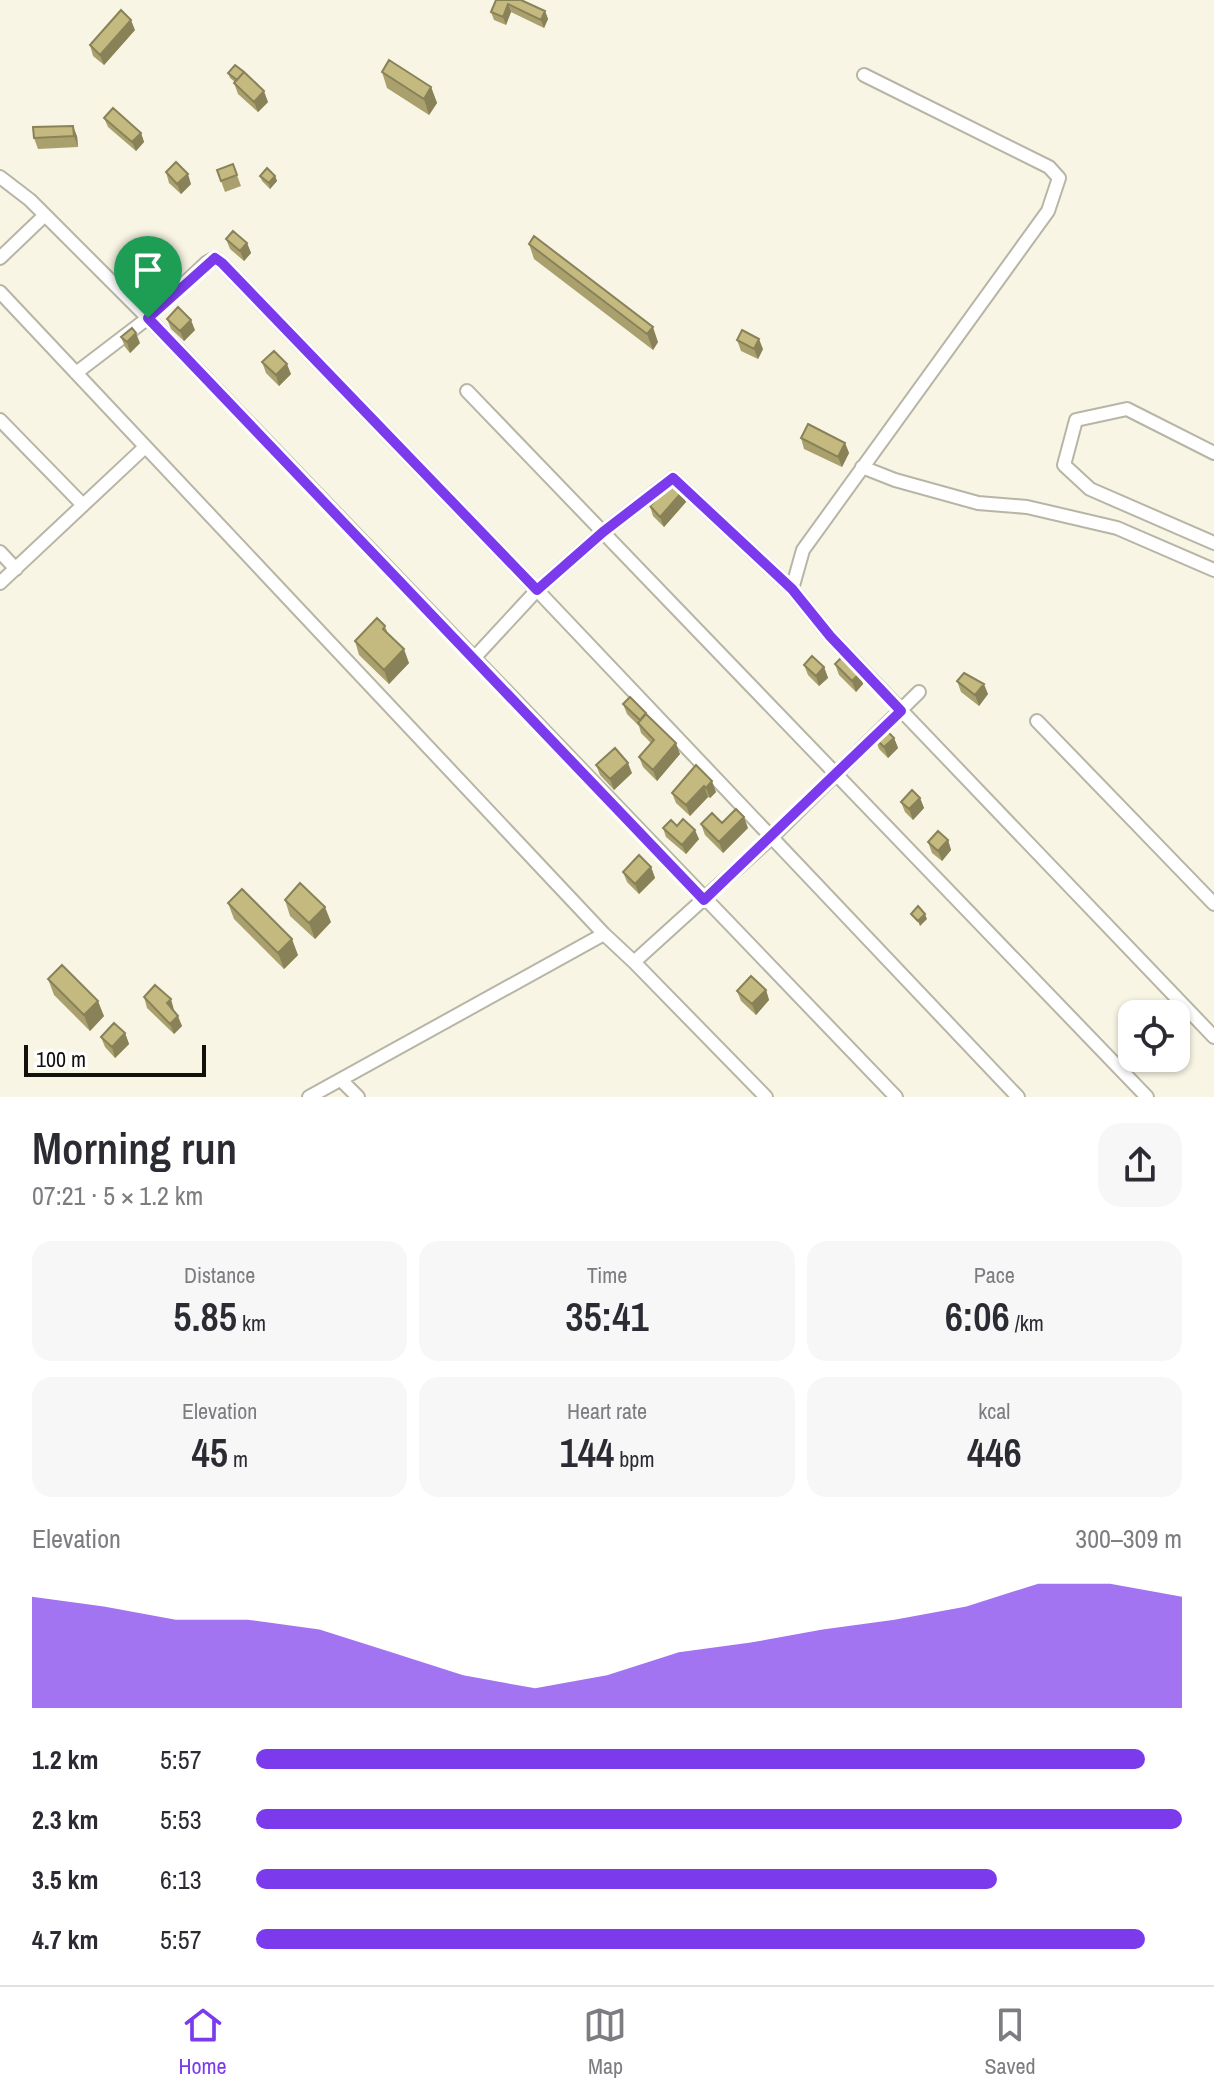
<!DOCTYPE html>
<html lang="en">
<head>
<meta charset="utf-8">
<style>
  :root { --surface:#fff; --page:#f7f7f7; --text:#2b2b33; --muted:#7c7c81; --line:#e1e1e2; --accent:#7c3aed }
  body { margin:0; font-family:"Archivo Narrow",sans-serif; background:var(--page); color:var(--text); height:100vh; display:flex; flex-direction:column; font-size:30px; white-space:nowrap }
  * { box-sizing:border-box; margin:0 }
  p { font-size:26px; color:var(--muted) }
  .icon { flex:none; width:44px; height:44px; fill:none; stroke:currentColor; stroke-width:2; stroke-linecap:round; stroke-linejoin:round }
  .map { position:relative; height:1097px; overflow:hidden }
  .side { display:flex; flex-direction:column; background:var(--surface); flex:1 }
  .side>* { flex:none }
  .buttons { position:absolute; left:1118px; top:1000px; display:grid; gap:16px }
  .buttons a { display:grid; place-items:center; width:72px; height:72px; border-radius:16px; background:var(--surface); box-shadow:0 2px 6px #0004; font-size:40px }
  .scale { position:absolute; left:24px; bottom:20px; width:182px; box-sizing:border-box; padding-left:8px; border:4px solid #11100b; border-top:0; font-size:22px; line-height:28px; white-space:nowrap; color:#11100b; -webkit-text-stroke:6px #fff; paint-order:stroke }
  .pin { position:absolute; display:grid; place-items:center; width:68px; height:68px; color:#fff; margin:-82px -34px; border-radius:50% 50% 50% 0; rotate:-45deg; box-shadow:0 0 8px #0007 }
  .pin .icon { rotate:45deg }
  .round { display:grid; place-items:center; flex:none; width:84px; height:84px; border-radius:24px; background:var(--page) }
  .overview { display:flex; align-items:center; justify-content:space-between; height:136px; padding:0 32px }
  h1 { font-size:44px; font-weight:600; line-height:60px }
  .figures { display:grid; grid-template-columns:repeat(3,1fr); gap:12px; height:136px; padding:8px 32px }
  .figures div { display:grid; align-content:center; border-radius:20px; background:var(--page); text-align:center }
  .figures b { font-size:40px; font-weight:600 }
  .figures small { font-size:22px; font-weight:400 }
  .figures p { font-size:22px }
  .chart { height:224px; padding:16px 32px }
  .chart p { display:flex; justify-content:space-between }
  .chart svg { width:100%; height:144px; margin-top:8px; fill:var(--accent); opacity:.7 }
  ul { padding:0 32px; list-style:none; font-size:26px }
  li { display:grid; grid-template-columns:128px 96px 1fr; align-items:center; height:60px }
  li i { height:20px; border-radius:10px; background:var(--accent) }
  .menu { display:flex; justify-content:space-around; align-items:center; height:112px; border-top:2px solid var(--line); background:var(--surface); font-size:22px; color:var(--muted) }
  .menu a { display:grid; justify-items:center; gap:4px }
  .menu .on { color:var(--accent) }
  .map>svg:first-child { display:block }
</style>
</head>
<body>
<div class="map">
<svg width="1214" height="1097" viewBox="0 0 1214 1097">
  <rect width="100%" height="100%" fill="#f8f5e5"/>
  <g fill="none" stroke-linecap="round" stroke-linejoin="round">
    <!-- minor casing -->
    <g stroke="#b7b5a5" stroke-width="16">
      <path id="minor" d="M 0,177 L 30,200 L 148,318 L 896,1097
        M 0,258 L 45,215
        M 0,292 L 604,934 L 634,962 L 766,1097
        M 76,373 L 148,318 L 206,263 L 215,258 L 222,263 L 537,590 L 1018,1097
        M 467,391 L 1147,1097
        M 0,420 L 83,505
        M 1214,453 L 1127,409 L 1076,420 L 1064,465 L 1090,489 L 1214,543
        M 862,467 L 895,480 L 978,503 L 1027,507 L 1117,528 L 1214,570
        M 0,552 L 16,569
        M 0,583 L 145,447
        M 792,589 L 803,550 L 1048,211 L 1059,178 L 1049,167 L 864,75
        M 475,657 L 537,590 L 603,532 L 673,478 L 792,589 L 830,636 L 1214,1037
        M 1037,721 L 1214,904
        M 634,962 L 772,837 L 919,692
        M 341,1080 L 358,1097
        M 309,1097 L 604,934"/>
    </g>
    <!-- minor -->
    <use href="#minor" stroke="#fff" stroke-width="12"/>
  </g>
  <!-- wall -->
  <path fill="#a9a06d" d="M 496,0 L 545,11 L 548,19 L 544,28 L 511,12 L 506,25 L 494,20 L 491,12 Z
    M 135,30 L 104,65 L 93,56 L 90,45 Z
    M 382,72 L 431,87 L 437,103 L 429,115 L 387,88 Z
    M 228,73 L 268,102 L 258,112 L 238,94 L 234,83 L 235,82 L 230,78 Z
    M 104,118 L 141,133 L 144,142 L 136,151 L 108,127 Z
    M 77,136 L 78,147 L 38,149 L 34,138 Z
    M 233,164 L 241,186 L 225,192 L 217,170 Z
    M 166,172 L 191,184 L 181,194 L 169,183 Z
    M 260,176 L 275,176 L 277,181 L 270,189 L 262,181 Z
    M 226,239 L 247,243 L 251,253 L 244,261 L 230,249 Z
    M 529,244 L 658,342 L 653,350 L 534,259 Z
    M 167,319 L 195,330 L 184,341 L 171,329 Z
    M 121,337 L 140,343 L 130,353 L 125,347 Z
    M 737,340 L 763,349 L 758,359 L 741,351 Z
    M 262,362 L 291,374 L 279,386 L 266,373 Z
    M 801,438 L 845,443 L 849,453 L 842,467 L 804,449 Z
    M 682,492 L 686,502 L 664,527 L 653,516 L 650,506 Z
    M 385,626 L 388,634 L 409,663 L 389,684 L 359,655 L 355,641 Z
    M 835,664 L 860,673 L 863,684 L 856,692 L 839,675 Z
    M 804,665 L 824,667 L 828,678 L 819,686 L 808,675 Z
    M 957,681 L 988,694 L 979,706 L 961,692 Z
    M 623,704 L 646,714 L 680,754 L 657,781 L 643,767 L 639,757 L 651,743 L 641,733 L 639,726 L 627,714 Z
    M 875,738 L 894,738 L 898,748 L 888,758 L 879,749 Z
    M 596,765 L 632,773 L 614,790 L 600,775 Z
    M 696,765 L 716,792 L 710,798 L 708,797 L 690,816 L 676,803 L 672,793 Z
    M 920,798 L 924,808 L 913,820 L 905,812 L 901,802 Z
    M 722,823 L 748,828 L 723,853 L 705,835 L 701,824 Z
    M 677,826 L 699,839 L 686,854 L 666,837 L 663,828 Z
    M 948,840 L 951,850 L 942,861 L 932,853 L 928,842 Z
    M 651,867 L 655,878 L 639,894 L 627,882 L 623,872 Z
    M 285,900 L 331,922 L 315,939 L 290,916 Z
    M 228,903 L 298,955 L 284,969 L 234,919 Z
    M 48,979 L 104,1016 L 90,1031 L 54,995 Z
    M 766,990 L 769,1000 L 756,1015 L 741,1001 L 737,991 Z
    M 144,997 L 174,1010 L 174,1011 L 182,1026 L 174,1034 L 147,1008 Z
    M 125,1033 L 129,1044 L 115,1058 L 105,1047 L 101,1037 Z"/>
  <!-- shaded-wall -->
  <path fill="#898259" d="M 508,4 L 511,12 L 506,25 L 503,17 Z
    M 545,11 L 548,19 L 544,28 L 541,20 Z
    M 131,20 L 135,30 L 104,65 L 100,55 Z
    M 431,87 L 437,103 L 429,115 L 424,99 Z
    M 264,91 L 268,102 L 258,112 L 254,102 Z
    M 73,126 L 77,136 L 78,147 L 74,136 Z
    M 141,133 L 144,142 L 136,151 L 132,142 Z
    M 188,174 L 191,184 L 181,194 L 177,184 Z
    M 275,176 L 277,181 L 270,189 L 269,183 Z
    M 247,243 L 251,253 L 244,261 L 240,251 Z
    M 191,320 L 195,330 L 184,341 L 180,331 Z
    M 653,327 L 658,342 L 653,350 L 647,334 Z
    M 136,333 L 140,343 L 130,353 L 127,342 Z
    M 759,339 L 763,349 L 758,359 L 754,349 Z
    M 287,364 L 291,374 L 279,386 L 276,375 Z
    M 845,443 L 849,453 L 842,467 L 838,457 Z
    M 682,492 L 686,502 L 664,527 L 660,517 Z
    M 404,649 L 409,663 L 389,684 L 384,670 Z
    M 824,667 L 828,678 L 819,686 L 816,676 Z
    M 860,673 L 863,684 L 856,692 L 852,681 Z
    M 984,684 L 988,694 L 979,706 L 975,695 Z
    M 894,738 L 898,748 L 888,758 L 884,747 Z
    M 676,743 L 680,754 L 657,781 L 653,770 Z
    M 628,763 L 632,773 L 614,790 L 610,779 Z
    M 712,781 L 716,792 L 710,798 L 706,788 Z
    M 704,786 L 708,797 L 690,816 L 686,805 Z
    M 920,798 L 924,808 L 913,820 L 909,809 Z
    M 744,817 L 748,828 L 723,853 L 719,842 Z
    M 695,830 L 699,839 L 686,854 L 682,845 Z
    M 948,840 L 951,850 L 942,861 L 938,851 Z
    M 651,867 L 655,878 L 639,894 L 635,884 Z
    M 325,907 L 331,922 L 315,939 L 309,923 Z
    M 925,914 L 927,919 L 920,926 L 918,921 Z
    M 292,939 L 298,955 L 284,969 L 278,953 Z
    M 766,990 L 769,1000 L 756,1015 L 752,1004 Z
    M 171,999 L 174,1010 L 170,1014 L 167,1003 Z
    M 98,1001 L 104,1016 L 90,1031 L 84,1015 Z
    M 178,1016 L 182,1026 L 174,1034 L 170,1024 Z
    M 125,1033 L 129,1044 L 115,1058 L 112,1047 Z"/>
  <!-- building -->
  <path fill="#c4ba7f" stroke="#898259" stroke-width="2" d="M 496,0 L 521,0 L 545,11 L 541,20 L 508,4 L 503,17 L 491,12 Z
    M 121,10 L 131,20 L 100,55 L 90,45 Z
    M 389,60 L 431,87 L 424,99 L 382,72 Z
    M 235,65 L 244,72 L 237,80 L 228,73 Z
    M 244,72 L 264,91 L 254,102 L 234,83 Z
    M 113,108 L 141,133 L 132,142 L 104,118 Z
    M 73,126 L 74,136 L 34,138 L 33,127 Z
    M 176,162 L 188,174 L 177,184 L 166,172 Z
    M 233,164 L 237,175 L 221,181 L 217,170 Z
    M 267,168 L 275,176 L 269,183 L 260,176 Z
    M 233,231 L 247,243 L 240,251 L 226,239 Z
    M 534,236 L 653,327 L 647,334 L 529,244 Z
    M 178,307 L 191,320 L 180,331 L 167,319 Z
    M 132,328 L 136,333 L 127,342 L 121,337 Z
    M 742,330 L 759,339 L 754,349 L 737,340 Z
    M 274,351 L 287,364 L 276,375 L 262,362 Z
    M 808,424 L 845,443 L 838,457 L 801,438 Z
    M 672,483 L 682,492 L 660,517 L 650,506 Z
    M 377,618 L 385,626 L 383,629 L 404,649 L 384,670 L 355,641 Z
    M 812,656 L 824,667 L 816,676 L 804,665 Z
    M 843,656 L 860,673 L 852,681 L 835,664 Z
    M 964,673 L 984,684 L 975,695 L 957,681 Z
    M 630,697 L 646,713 L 640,720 L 623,704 Z
    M 646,714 L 676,743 L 653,770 L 639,757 L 654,740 L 638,723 Z
    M 884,728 L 894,738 L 884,747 L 875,738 Z
    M 615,748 L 628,763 L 610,779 L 596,765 Z
    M 696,765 L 712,781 L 706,788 L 704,786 L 686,805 L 672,793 Z
    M 912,790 L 920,798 L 909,809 L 901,802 Z
    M 736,809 L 744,817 L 719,842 L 701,824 L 712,813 L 722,823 Z
    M 683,819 L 695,830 L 682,845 L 663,828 L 671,820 L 677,826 Z
    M 938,831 L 948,840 L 938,851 L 928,842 Z
    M 639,855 L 651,867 L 635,884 L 623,872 Z
    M 300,883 L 325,907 L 309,923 L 285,900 Z
    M 242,889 L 292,939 L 278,953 L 228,903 Z
    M 918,906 L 925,914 L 918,921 L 911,914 Z
    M 62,965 L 98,1001 L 84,1015 L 48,979 Z
    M 751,976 L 766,990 L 752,1004 L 737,991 Z
    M 155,985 L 171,999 L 167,1003 L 178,1016 L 170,1024 L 144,997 Z
    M 114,1023 L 125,1033 L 112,1047 L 101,1037 Z"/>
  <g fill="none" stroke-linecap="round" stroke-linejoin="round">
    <!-- route casing -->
    <g stroke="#fff" stroke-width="16">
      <path id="route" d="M 215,258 L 222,263 L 537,590 L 603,532 L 673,478 L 792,589 L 830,636 L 901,711 L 704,900 L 148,318 Z"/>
    </g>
    <!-- route -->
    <use href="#route" stroke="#7c3aed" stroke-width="10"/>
  </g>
</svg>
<div class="buttons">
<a><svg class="icon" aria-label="locate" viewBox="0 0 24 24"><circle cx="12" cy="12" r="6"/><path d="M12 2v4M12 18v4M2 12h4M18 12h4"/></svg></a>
</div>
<div class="scale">100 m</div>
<div class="pin" style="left:148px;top:318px;background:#1e9e55"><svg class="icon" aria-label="arrive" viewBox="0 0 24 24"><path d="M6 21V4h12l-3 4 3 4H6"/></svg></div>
</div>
<section class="side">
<div class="overview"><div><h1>Morning run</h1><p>07:21 · 5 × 1.2 km</p></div><a class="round"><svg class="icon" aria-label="share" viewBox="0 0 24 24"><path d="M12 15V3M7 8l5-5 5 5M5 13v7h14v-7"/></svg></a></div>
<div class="figures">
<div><p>Distance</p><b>5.85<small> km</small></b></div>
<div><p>Time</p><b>35:41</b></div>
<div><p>Pace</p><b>6:06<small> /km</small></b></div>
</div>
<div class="figures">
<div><p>Elevation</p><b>45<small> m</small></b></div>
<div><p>Heart rate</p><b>144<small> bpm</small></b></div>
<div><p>kcal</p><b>446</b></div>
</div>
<div class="chart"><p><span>Elevation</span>300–309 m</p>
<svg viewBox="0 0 160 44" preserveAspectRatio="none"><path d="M0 44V10L10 13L20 17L30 17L40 20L50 27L60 34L70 38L80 34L90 27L100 24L110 20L120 17L130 13L140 6L150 6L160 10V44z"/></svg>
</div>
<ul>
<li><b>1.2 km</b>5:57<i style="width:96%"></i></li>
<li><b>2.3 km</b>5:53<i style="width:100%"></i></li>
<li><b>3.5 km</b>6:13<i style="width:80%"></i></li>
<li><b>4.7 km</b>5:57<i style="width:96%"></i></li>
</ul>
</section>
<nav class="menu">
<a class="on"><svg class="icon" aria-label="home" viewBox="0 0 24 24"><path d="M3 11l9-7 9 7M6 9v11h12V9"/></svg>Home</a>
<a><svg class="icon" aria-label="map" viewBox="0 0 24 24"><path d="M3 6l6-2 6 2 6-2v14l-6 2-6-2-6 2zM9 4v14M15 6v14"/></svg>Map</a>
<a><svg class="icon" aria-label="saved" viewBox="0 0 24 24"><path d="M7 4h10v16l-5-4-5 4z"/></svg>Saved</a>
</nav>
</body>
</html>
